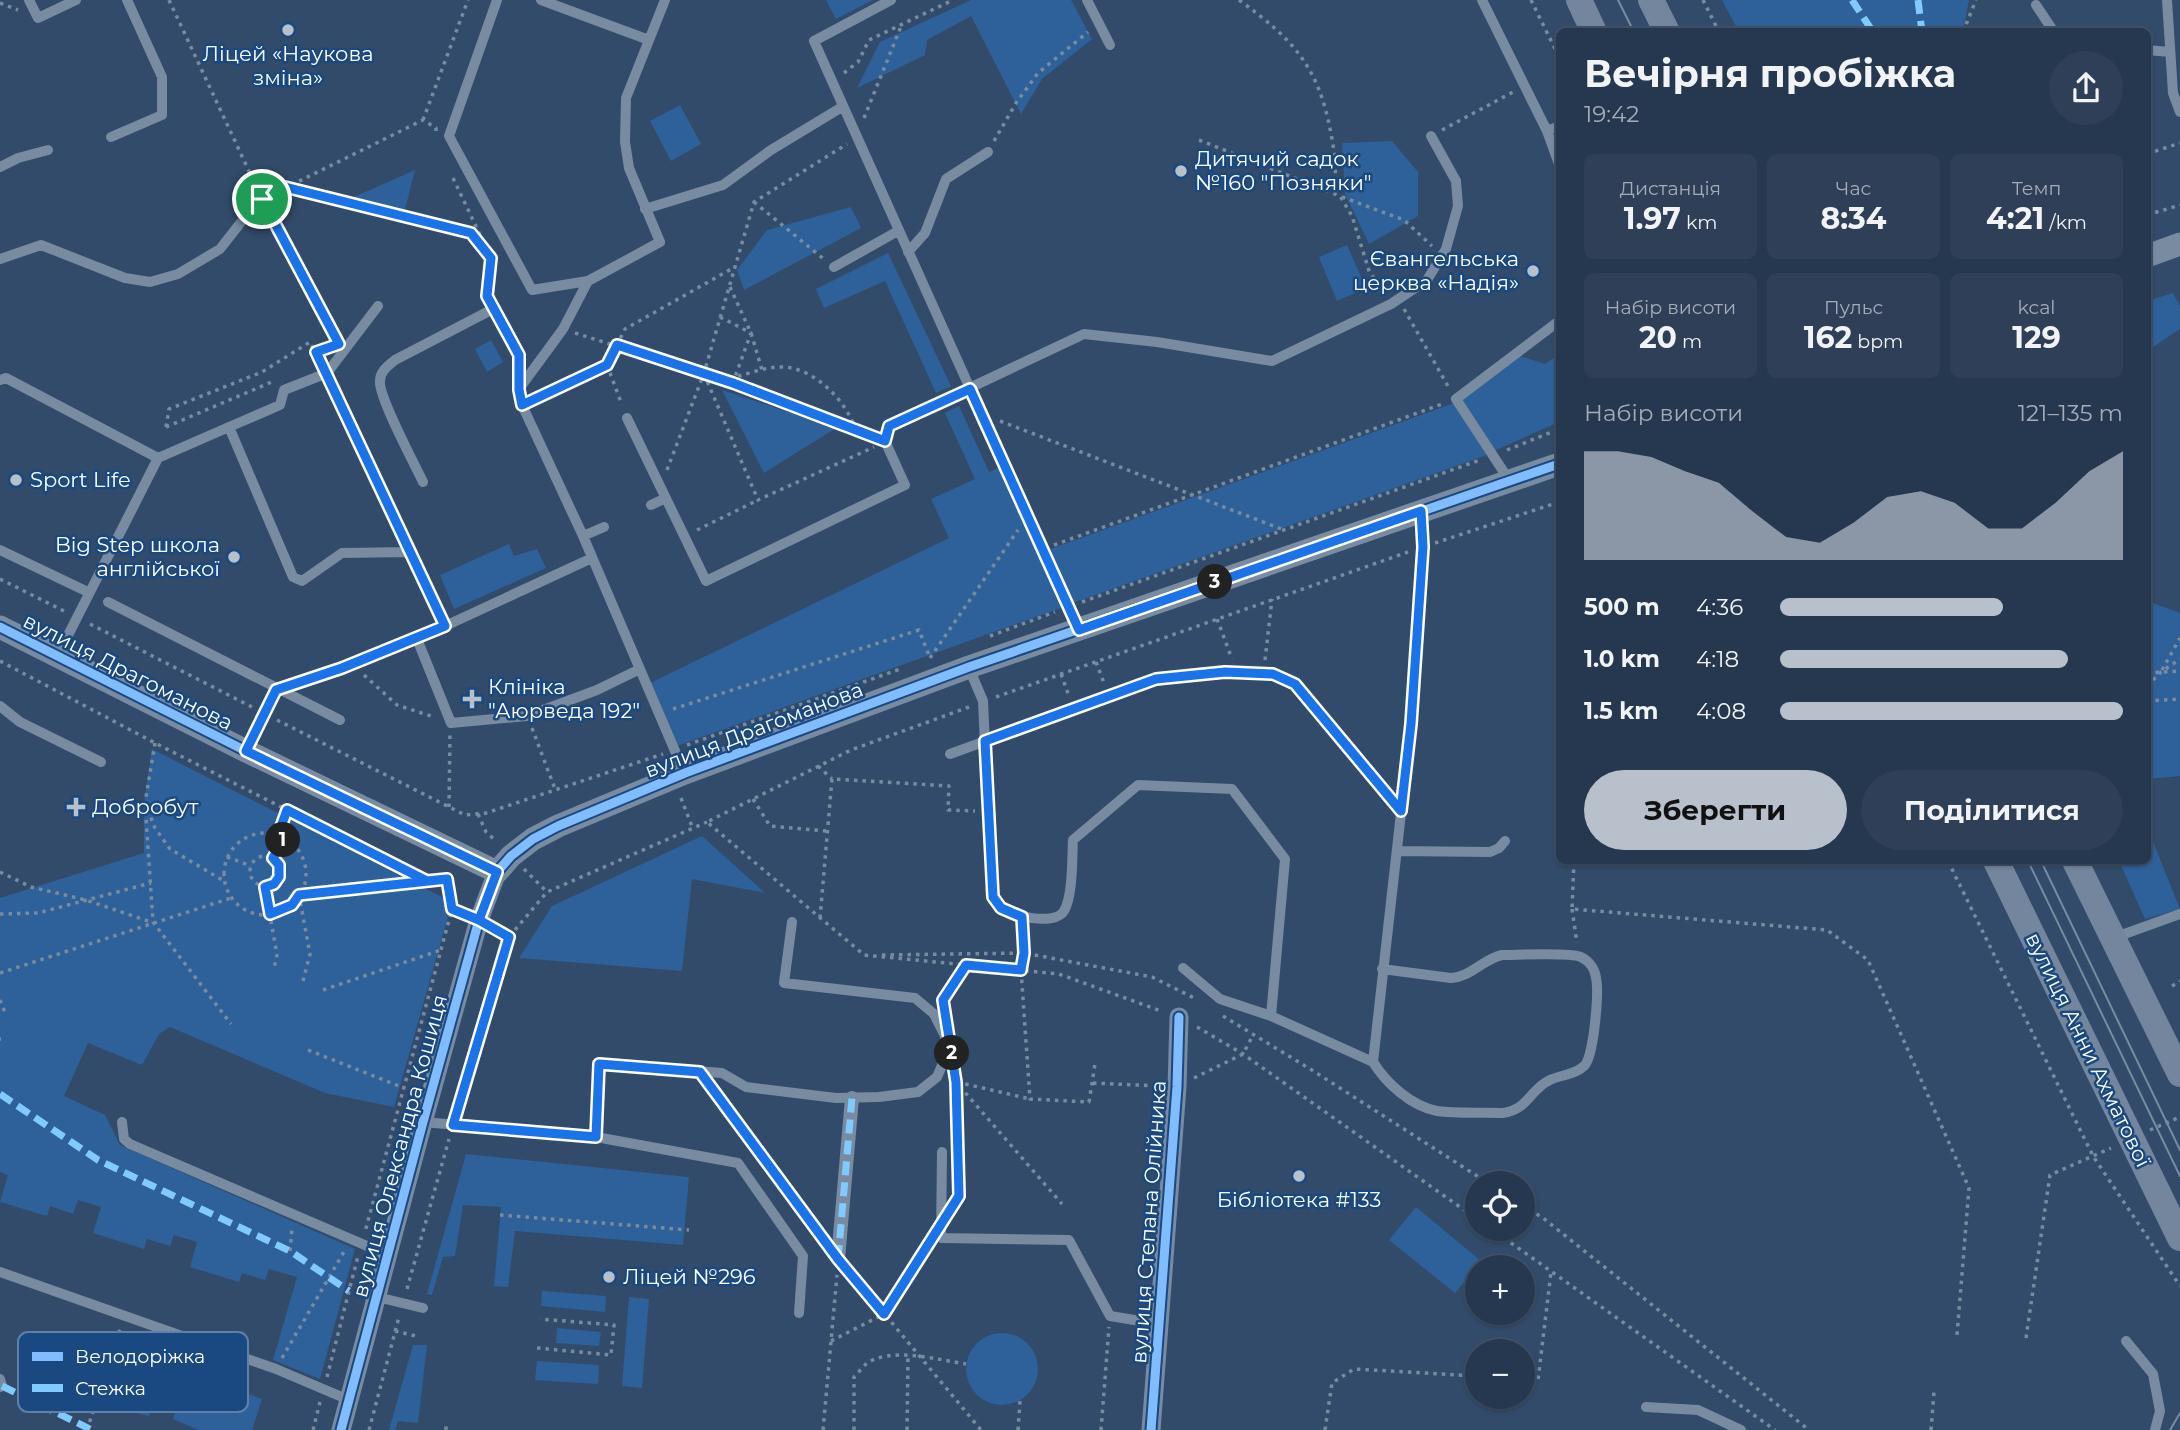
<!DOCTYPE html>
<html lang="uk">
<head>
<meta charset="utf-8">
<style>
  :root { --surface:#263850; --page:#2e3f57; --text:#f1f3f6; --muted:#a4acb7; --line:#425267; --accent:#b7c0cb }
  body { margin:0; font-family:Montserrat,sans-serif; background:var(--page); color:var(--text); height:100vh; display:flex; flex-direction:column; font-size:26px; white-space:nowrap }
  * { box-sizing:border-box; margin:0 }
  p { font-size:23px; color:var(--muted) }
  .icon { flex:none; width:38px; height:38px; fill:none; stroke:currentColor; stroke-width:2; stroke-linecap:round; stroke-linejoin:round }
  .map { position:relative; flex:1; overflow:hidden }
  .drawer { position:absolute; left:1556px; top:28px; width:595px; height:836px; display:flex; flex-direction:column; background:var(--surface); border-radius:10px; box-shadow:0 2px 5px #0004,0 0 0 2px var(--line) }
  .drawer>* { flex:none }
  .buttons { position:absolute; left:1465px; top:1171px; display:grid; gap:14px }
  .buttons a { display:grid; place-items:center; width:70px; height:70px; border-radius:50%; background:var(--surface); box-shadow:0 2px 5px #0004,0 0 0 2px var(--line); font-size:35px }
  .pin { position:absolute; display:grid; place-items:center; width:60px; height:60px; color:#fff; margin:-30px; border:4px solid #fff; border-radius:50%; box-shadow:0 2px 7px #0007 }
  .km { position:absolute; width:35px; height:35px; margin:-18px; border-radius:50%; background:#222; color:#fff; font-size:19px; line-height:35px; text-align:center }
  .round { display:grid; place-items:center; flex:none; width:74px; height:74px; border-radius:37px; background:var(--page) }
  .summary { display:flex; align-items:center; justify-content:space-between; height:119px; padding:0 28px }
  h1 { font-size:38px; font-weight:700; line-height:52px }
  .stats { display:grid; grid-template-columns:repeat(3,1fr); gap:10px; height:119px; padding:7px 28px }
  .stats div { display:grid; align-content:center; border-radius:10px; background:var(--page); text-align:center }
  .stats b { font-size:30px; font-weight:700 }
  .stats small { font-size:19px; font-weight:400 }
  .stats p { font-size:19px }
  .chart { height:196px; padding:14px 28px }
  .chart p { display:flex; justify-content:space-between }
  .chart svg { width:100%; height:126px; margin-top:7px; fill:var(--accent); opacity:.7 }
  .action { display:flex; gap:14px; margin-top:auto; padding:14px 28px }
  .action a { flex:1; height:80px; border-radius:42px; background:var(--accent); color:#111; font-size:28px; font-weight:700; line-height:80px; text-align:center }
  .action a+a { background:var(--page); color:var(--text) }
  ul { padding:0 28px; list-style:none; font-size:23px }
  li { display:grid; grid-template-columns:112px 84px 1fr; align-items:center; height:52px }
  li i { height:18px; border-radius:9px; background:var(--accent) }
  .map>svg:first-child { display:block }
</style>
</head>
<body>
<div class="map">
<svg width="2180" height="1430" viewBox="0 0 2180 1430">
  <rect width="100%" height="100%" fill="#324b6a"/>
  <!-- green -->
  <path fill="#2e609a" d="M 826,0 L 873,0 L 836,19 Z
    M 971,0 L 1071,0 L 1092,39 L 1042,79 L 1021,114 L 971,16 L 927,40 L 925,55 L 857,88 L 880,42 Z
    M 1722,0 L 1969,0 L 1963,31 L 1739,32 Z
    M 680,105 L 701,144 L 671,161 L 650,121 Z
    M 1392,141 L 1418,172 L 1418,216 L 1369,244 L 1345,194 L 1342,143 Z
    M 415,170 L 403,217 L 347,200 Z
    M 851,207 L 861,228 L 744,290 L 737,270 L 767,230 Z
    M 1347,245 L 1366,288 L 1337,301 L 1319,257 Z
    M 888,253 L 951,386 L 936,393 L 885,281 L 824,308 L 816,289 Z
    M 2173,293 L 2180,306 L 2180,329 L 2147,351 L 2147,301 Z
    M 491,340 L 503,362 L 487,372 L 475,349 Z
    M 1559,354 L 1559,422 L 1494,451 L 1461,400 L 1520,356 L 1545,364 Z
    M 722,390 L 836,428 L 764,473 Z
    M 1454,403 L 1487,455 L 1070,604 L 1045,551 Z
    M 959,406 L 989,472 L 1001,467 L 1066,606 L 674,747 L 646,685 L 949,538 L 931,499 L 975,479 L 945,413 Z
    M 509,544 L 514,556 L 537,549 L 546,568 L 454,609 L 440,575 Z
    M 2147,601 L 2180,613 L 2180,776 L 2147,779 Z
    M 152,749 L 444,898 L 449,913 L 394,1107 L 325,1093 L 170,1027 L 159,1034 L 142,1065 L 88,1043 L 64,1096 L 105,1115 L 120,1145 L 355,1249 L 320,1379 L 273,1360 L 297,1277 L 269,1269 L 265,1280 L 242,1273 L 239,1282 L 190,1267 L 197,1242 L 174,1235 L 170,1246 L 147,1239 L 144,1249 L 93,1233 L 101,1207 L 78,1200 L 73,1214 L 50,1206 L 47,1216 L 0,1202 L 8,1175 L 0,1172 L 0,898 L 144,853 L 144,803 Z
    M 2147,822 L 2148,829 L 2180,909 L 2145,919 L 2119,861 L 2147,861 Z
    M 702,836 L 765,893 L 692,879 L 682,971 L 519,958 L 552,906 Z
    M 466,1154 L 689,1177 L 683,1245 L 515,1231 L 508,1287 L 494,1286 L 501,1207 L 463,1205 L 455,1256 L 443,1257 L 432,1295 L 427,1294 Z
    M 1416,1207 L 1481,1261 L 1455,1293 L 1389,1240 Z
    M 542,1291 L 606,1296 L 605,1312 L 541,1306 Z
    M 629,1297 L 649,1299 L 642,1388 L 622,1386 Z
    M 557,1328 L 601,1332 L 599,1346 L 556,1343 Z
    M966 1369a36 36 0 1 1 72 0a36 36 0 1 1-72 0Z
    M 413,1345 L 427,1345 L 418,1423 L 398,1421 L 395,1430 L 389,1430 Z
    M 125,1351 L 156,1360 L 163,1396 L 148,1416 L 133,1412 L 137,1386 L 118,1375 Z
    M 537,1361 L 599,1365 L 598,1384 L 535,1380 Z
    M 186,1372 L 262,1399 L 252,1430 L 199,1430 L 173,1419 Z"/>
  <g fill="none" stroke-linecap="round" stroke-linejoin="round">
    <!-- path -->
    <path stroke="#788ba0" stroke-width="3.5" stroke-dasharray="3.5 5" stroke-linecap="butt" d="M 169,0 L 262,199 L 337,340
      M 1239,0 C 1293,39 1319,67 1331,134 C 1335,154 1338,173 1332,193
      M 1531,0 L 1559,57
      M 1703,0 L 1719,32
      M 0,3 L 18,10
      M 1963,32 L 1976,0
      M 844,73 L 858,62 L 869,40 L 953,0
      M 864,118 L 902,24
      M 423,120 L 468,0
      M 1442,130 L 1513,92
      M 1199,140 L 1340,196 L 1352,216 L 1370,274 L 1388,290
      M 994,141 L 1016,103 L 1038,73 L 1088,32
      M 2147,154 L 2180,143
      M 453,178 L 491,258
      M 287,187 L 471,233 L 486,251
      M 1342,197 L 1404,220 L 1432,246
      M 261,200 L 423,120 L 436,128 L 436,131
      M 754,202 L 825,260
      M 2147,215 L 2180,205
      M 730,287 L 751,333 L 762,370
      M 488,298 L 490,257
      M 1404,309 L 1449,388
      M 720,317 L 751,333 L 735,377 C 751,373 768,366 785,367 C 817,370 847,402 856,431
      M 575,333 L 733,383 L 872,436
      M 316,352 L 327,349
      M 607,365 L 622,405
      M 704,374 L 758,500 L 874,447
      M 534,399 L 607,365 L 625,329 L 733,268
      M 1000,421 L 1284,530
      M 166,427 L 169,409 L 262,372 L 310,342 L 320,362
      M 166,427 L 274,381
      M 1507,450 L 1559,429
      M 667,470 L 704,373 L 754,202 L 847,144
      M 697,530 L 758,500
      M 1435,543 L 1559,502
      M 1054,545 L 1445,403
      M 0,579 L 64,611
      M 1082,602 L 1480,460
      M 1217,619 L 1232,659
      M 90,624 L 254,708
      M 990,636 L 1055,612
      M 930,658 L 1018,530
      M 1265,660 L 1272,599
      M 0,661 L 155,743 L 427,881
      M 1096,662 L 1104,683
      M 2162,670 L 2180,638
      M 2147,673 L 2180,671
      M 1061,674 L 1069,696
      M 364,675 L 397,705 L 434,717
      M 2147,686 L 2161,672 L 2180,659
      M 996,697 L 1408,552
      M 2147,701 L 2180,699
      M 969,707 L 851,750 L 707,822 L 864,955 L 1059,974 L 1161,1011
      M 673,709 L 919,630 L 930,658
      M 277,720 L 465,815 L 486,813 L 663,754
      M 532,728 L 555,789
      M 155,743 L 145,803 L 155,828 L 170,849 L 224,881
      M 687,745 L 900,669
      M 818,766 L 832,779
      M 681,798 L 693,829
      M 753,799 L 770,826 L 826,831
      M 145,803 L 153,922 L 231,1024
      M 449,807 L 450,734
      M 478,814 L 486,832 L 496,841
      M224 874a41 41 0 1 1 82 0a41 41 0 1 1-82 0Z
      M 278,835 L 287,811
      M250 871a15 15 0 1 1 30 0a15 15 0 1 1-30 0Z
      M 227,857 L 251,866
      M 274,857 L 284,838
      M 1574,861 L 1572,909 L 1827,930 L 1868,960 L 1969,1188 L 1957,1335
      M 1948,861 L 2093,1156 L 2180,1286
      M 524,869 L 547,892
      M 0,872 L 31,887 L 86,900 L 151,922
      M 265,887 L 277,955 L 274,968
      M 1572,909 L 1577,943
      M 0,914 L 38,913 L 151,883
      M 820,918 L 832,779 L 949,786 L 948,810 L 975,811
      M 495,929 L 509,937 L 547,892 L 707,822
      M 1023,929 L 1024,953 L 1021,970 L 1030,1099 L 1089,1102 L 1095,1064
      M 882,955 L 1024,953 L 1152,977 L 1196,999
      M 0,973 L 231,898
      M 303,981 L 310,954 L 299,895 L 447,879 L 452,909 L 365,1232
      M 2172,986 L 2180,981
      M 323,990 L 441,950
      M 0,1000 L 6,1015
      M 941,1004 L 966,965
      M 1223,1016 L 1315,1072 L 1488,1183
      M 1197,1027 L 1243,1054 L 1477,1219
      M 0,1039 L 1,1039
      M 308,1050 L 404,1088
      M 954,1071 L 956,1082 L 1062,1204
      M 1194,1078 L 1243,1054 L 1253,1035
      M 957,1082 L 1030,1099
      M 1093,1083 L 1160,1086
      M 710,1085 L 824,1239
      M 457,1111 L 509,937
      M 2150,1130 L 2180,1117
      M 955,1201 L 959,1196 L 956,1082
      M 1522,1205 L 1543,1218 L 1809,1430
      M 500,1215 L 689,1230
      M 1490,1228 L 1775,1430
      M 290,1251 L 292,1229
      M 848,1270 L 981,1430
      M 407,1289 L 449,1139
      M 395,1331 L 416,1336
      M 2026,1338 L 2050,1175 L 2111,1148
      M 831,1341 L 884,1314 L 929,1243
      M 537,1348 L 611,1355 L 614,1325 L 540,1319
      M 282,1358 L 345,1250
      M 327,1377 L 358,1256
      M 1522,1379 L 1538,1380 L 1551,1272
      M 87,1430 L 120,1329
      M 313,1430 L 320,1402
      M 369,1430 L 399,1317
      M 446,1430 L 446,1426
      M 823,1430 L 837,1275
      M 854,1430 L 854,1377 C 858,1373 862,1368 866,1364 C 890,1346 939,1360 966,1364
      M 907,1430 L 908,1356
      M 1018,1430 L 1020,1401
      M 1101,1430 L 1109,1327
      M 1325,1430 L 1332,1383 L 1354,1369 L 1477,1376
      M 1931,1430 L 1934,1392"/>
    <!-- service -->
    <path stroke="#788ba0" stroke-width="10" d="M 29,0 L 38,18 L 76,0
      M 497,0 L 449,136 L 532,290 L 588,281
      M 541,0 L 649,40
      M 891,0 L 814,41 L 1078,629
      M 1087,0 L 1110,45
      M 1482,0 L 1547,131 L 1559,164
      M 2167,0 L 2173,93 L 2180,112
      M 2036,5 L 2054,32
      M 2147,50 L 2170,52
      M 1547,131 L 1559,126
      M 111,137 L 162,115 L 162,77 L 127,0
      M 0,167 L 18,158 L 48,150
      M 645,209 L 723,185 L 771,150 L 842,107
      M 908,252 L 925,233 L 946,179 L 988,152
      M 0,259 L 41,245 L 125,278 L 150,282 L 178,274 L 220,249 L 249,212
      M 834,267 L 898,231
      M 327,373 L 411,552
      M 0,380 L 6,378 L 158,458
      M 519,389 L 563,329 L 588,281 L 660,242 L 629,168 L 625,142 L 626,98 L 665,0
      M 627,418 L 706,581 L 905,485 L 885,441 L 889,426 L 1084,334 L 1157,342 L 1272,361 L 1391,304 L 1427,280 L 1446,249 L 1458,206 L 1456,181 L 1431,136
      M 229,427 L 280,405 L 284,390 L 327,373 L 378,306
      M 1509,480 L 1456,399 L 1559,321
      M 423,482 C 415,465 378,396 380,381 C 380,371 388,366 395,360 L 493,309 L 519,355 L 519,390 L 522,405 L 583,536 L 684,772
      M 651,505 L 666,498
      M 583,536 L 604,527
      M 0,550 L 88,592
      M 108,602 L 340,720
      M 417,639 L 451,723 L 527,716 L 597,690 L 640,669
      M 58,655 L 158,458 L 229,427 L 293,577 L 302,581 L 342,553 L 411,552 L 445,626
      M 969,668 L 983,701 L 991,880 C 992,889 993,898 999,905 C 1010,917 1055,926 1064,911 C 1073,896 1072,858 1073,840 L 1138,785 L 1232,789 L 1285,859 L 1271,1016
      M 0,706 L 20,722 L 101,762
      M 246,751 L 276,689 L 342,668 L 417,639 L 592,558
      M 950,754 L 1156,679 L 1225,672 L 1273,674 L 1295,684 L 1401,811
      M 1397,851 L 1490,852 L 1499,848 L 1505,841
      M 2116,937 L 2180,914
      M 1183,968 L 1220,999 L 1271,1016 L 1373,1062 L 1411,724 L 1423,547 L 1421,511
      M 1373,1062 C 1386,1083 1411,1106 1437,1111 C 1458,1114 1482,1112 1503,1113 C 1529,1109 1530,1089 1550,1080 C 1560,1075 1575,1075 1584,1066 C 1594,1058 1599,992 1596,978 C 1595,969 1589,961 1581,957 C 1570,952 1517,955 1502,955 C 1483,959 1471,977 1451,978 L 1382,969
      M 122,1122 L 124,1139 L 130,1144 L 388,1255
      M 423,1122 L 596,1137 L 738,1163 L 803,1256 L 799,1313
      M 596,1137 L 599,1064 L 722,1073 L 746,1087 L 836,1098 L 879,1097 L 918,1092 L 937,1077 L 946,1056 L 945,1036 L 934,1014 L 915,998 L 784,983 L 792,922
      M 942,1152 L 941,1238 L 1069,1240 L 1110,1316 L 1159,1324
      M 0,1272 L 276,1369 L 349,1400
      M 377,1297 L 423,1308
      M 2126,1341 L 2153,1374 L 2160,1411 L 2155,1430
      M 0,1379 L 2,1386 L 0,1387
      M 1646,1407 L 1698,1410 L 1741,1430"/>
    <!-- pedestrian -->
    <path stroke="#788ba0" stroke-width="14" d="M 838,1259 L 852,1098"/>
    <!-- minor -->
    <path stroke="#788ba0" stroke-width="19" d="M 341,1430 L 423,1122 L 479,920 L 497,872
      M 1151,1430 L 1177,1087 L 1179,1017"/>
    <!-- tertiary -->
    <path stroke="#788ba0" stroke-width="23" d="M 2147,256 L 2180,244
      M 0,627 L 246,751 L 497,872 L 511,856 L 533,839 L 558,826 L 685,773 L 969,667 L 1559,464"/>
    <!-- secondary -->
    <path stroke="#73869d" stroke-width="26" d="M 1579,0 L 1594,32
      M 1651,0 L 1667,32
      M 1996,861 L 2180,1238
      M 2075,861 L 2180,1074"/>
    <!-- tram -->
    <path stroke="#798ba0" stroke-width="2" d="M 1618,0 L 1634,32
      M 2028,861 L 2180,1176
      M 2041,861 L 2180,1150
      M 2170,1430 L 2180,1413"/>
    <!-- quiet -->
    <path stroke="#80caff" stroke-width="7" stroke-dasharray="14 7" stroke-linecap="butt" d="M 1852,0 L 1873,32
      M 1918,0 L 1922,32
      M 0,1094 L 98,1160 L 290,1251 L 349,1291
      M 838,1259 L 852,1098
      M 2,1386 L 92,1430"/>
    <!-- cycleway casing -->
    <g stroke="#1a4982" stroke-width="13">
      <path id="cycleway" d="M 0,627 L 246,751 L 497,872
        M 341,1430 L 423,1122 L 479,920 L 497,872 L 511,856 L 533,839 L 558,826 L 685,773 L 969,667 L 1559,464
        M 1151,1430 L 1177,1087 L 1179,1017"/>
    </g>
    <!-- cycleway -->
    <use href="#cycleway" stroke="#80bcff" stroke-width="9"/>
  </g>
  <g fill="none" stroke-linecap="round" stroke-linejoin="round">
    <!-- route casing -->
    <g stroke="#fff" stroke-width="14">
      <path id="route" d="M 262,199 L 339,344 L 316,352 L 445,626 L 342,668 L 276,690 L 246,751 L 497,872 L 479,920 L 452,909 L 447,879 L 299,895 L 292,905 L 270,914 L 265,887 L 274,884 L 279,877 L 279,865 L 273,858 L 284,838 L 278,835 L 287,810 L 427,881 L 447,879 L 452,909 L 479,920 L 509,937 L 453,1125 L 596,1137 L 599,1064 L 700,1072 L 838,1259 L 884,1314 L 959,1196 L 956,1082 L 943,1000 L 966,965 L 1021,970 L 1024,953 L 1022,917 L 1001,908 L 993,897 L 985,741 L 1156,679 L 1225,672 L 1273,674 L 1295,684 L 1401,811 L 1411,724 L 1423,547 L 1421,511 L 1079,630 L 970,389 L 889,426 L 885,441 L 733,383 L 617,345 L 607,365 L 522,405 L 519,390 L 519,355 L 487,296 L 491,258 L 471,233 L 285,187 L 262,199"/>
    </g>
    <!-- route -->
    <use href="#route" stroke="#1a73e8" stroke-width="9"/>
  </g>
  <!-- markers -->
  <g fill="#b7c0cb" stroke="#1a4982" stroke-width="2.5">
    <circle cx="288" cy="30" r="7"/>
    <circle cx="1181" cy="171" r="7"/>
    <circle cx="1533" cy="271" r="7"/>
    <circle cx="16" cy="480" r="7"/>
    <circle cx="234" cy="557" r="7"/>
    <path d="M468.5 688.5h7v7h7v7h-7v7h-7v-7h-7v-7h7z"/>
    <path d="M72.5 796.5h7v7h7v7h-7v7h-7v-7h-7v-7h7z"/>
    <circle cx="1299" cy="1176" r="7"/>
    <circle cx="609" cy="1277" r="7"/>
  </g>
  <g text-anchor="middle" stroke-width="5" stroke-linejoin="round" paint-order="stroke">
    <!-- poi labels -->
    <g font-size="21" fill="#fff" stroke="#1a4982" text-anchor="start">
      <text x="288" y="61" text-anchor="middle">Ліцей «Наукова<tspan x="288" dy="24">зміна»</tspan></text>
      <text x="1195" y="166">Дитячий садок<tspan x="1195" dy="24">№160 "Позняки"</tspan></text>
      <text x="1519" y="266" text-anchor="end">Євангельська<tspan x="1519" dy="24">церква «Надія»</tspan></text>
      <text x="30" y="487">Sport Life</text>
      <text x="220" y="552" text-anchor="end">Big Step школа<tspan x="220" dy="24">англiйськоï</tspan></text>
      <text x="488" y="694">Клініка<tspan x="488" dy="24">"Аюрведа 192"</tspan></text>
      <text x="92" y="814">Добробут</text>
      <text x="1299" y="1207" text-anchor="middle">Бібліотека #133</text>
      <text x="623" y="1284">Ліцей №296</text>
    </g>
    <!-- street labels -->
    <g font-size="21" fill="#fff" stroke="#1a4982">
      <text transform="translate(128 672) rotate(27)" y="7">вулиця Драгоманова</text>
      <text transform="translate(754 730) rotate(-21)" y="7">вулиця Драгоманова</text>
      <text transform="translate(2088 1050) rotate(64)" y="7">вулиця Анни Ахматової</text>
      <text transform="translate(400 1146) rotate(-75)" y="7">вулиця Олександра Кошиця</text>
      <text transform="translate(1149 1222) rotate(-86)" y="7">вулиця Степана Олійника</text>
    </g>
  </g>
  <!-- legend -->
  <rect x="18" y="1332" width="230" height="80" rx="10" fill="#1a4982" stroke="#5f80a8" stroke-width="2"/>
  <rect x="32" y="1352" width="31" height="9" fill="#80bcff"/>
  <rect x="32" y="1384" width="31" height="8" fill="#80caff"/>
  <g font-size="19" fill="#fff">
    <text x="75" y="1363">Велодоріжка</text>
    <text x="75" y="1395">Стежка</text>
  </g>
</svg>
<div class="buttons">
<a><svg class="icon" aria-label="locate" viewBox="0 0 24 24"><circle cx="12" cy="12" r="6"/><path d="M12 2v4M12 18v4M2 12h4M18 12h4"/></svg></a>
<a>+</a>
<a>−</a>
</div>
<div class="pin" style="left:262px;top:199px;background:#1e9e55"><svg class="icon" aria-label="arrive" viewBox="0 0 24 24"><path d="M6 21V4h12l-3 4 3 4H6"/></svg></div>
<b class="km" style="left:283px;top:840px">1</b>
<b class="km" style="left:952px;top:1053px">2</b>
<b class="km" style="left:1215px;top:582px">3</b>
<section class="drawer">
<div class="summary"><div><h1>Вечірня пробіжка</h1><p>19:42</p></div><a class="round"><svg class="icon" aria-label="share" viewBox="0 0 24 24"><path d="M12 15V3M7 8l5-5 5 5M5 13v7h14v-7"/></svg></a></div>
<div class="stats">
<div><p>Дистанція</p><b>1.97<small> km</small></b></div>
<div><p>Час</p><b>8:34</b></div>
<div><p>Темп</p><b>4:21<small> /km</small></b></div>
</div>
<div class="stats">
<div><p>Набір висоти</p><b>20<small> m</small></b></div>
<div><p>Пульс</p><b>162<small> bpm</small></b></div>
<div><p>kcal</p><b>129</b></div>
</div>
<div class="chart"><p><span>Набір висоти</span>121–135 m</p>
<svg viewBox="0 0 160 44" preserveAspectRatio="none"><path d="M0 44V6L10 6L20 8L30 13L40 17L50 27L60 36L70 38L80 31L90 22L100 20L110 24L120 33L130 33L140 24L150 13L160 6V44z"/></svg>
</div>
<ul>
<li><b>500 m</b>4:36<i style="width:65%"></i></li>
<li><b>1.0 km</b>4:18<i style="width:84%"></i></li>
<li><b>1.5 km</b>4:08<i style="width:100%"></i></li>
</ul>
<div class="action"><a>Зберегти</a><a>Поділитися</a></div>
</section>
</div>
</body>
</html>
